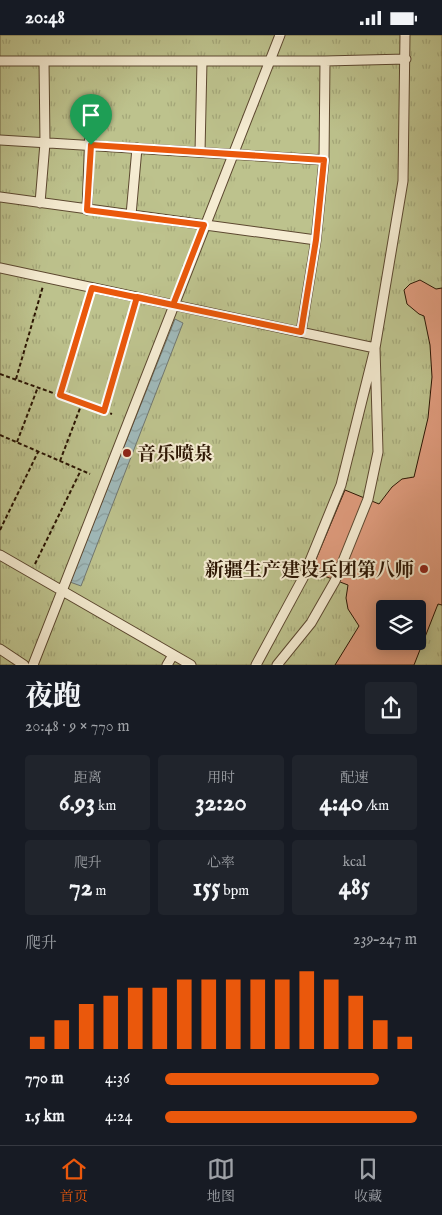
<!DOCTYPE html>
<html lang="zh">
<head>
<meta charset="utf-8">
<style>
  :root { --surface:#171b24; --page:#20242c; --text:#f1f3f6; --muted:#9ea1a6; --line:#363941; --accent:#ea580c }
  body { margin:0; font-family:"IM FELL English","Noto Serif SC",serif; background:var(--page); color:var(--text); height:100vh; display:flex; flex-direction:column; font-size:19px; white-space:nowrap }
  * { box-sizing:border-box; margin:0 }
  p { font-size:16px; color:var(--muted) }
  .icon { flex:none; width:28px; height:28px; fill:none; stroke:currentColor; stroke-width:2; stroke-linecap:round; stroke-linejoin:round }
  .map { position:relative; height:630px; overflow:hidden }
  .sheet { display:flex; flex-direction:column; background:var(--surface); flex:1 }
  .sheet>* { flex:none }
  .tools { position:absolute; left:376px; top:565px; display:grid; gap:10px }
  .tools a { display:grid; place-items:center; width:50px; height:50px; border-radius:5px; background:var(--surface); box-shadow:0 2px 12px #0003; font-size:25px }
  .pin { position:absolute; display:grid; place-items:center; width:42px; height:42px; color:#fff; margin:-51px -21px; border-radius:50% 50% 50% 0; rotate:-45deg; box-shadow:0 0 5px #0007 }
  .pin .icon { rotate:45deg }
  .round { display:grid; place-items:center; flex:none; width:52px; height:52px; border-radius:5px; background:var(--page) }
  .head { display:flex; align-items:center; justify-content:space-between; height:85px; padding:0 25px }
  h1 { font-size:28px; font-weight:800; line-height:38px }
  .metrics { display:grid; grid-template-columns:repeat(3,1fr); gap:8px; height:85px; padding:5px 25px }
  .metrics div { display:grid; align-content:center; border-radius:5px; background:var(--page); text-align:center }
  .metrics b { font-size:25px; font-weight:800 }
  .metrics small { font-size:14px; font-weight:400 }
  .metrics p { font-size:14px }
  .chart { height:140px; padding:10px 25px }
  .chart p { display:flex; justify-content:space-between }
  .chart svg { width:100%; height:90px; margin-top:5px; stroke:var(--accent); stroke-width:6 }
  ul { padding:0 25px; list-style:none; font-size:16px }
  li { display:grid; grid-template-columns:80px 60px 1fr; align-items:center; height:38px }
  li i { height:12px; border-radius:6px; background:var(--accent) }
  .status { display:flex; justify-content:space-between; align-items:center; height:35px; padding:0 25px; background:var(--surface); direction:ltr }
  .status svg { height:14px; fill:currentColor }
  .tab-bar { display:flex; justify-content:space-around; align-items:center; height:70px; border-top:1px solid var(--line); background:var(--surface); font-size:14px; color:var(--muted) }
  .tab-bar a { display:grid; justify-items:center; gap:2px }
  .tab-bar .on { color:var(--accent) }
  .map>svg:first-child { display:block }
</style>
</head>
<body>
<div class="status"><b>20:48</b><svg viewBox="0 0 49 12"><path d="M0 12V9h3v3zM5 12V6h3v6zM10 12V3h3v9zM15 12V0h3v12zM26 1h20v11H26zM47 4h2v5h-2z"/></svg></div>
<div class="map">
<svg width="442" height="630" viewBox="0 0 442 630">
  <defs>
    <pattern id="park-tufts" width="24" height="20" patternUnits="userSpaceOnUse" patternTransform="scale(1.25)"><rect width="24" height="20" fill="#bdc28d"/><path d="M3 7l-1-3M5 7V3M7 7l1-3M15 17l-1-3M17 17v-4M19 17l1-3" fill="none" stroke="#a3a678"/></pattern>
    <pattern id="water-waves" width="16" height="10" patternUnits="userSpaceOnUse" patternTransform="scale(1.25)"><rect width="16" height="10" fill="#a0babb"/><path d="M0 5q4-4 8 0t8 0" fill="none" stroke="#8a9f9f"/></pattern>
  </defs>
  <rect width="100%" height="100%" fill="#f0e2ba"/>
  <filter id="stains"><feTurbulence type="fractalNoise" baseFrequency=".004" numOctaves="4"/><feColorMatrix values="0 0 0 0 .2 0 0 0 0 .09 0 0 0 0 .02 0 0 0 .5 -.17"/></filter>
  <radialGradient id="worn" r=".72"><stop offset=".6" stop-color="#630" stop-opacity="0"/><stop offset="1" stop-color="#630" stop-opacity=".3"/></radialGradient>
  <!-- park -->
  <path fill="url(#park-tufts)" stroke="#746b48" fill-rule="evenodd" d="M 0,0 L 442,0 L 442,630 L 0,630 ZM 385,574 L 418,574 L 418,606 L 385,606 Z"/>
  <!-- water -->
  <path fill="url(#water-waves)" stroke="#717871" d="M 175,284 L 183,288 L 81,551 L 70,547 Z"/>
  <!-- building -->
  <path fill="#df9b7d" stroke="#2a1402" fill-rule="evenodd" d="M 420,245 L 436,254 L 442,253 L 442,570 L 438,569 L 414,630 L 335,630 L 359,591 L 348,574 L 346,563 L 348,550 L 311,536 L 345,455 L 379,469 L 392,452 L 402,444 L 414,442 L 428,383 L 432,342 L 430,310 L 424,281 L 419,279 L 407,269 L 404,255 L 410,249 ZM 385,574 L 418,574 L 418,606 L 385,606 Z"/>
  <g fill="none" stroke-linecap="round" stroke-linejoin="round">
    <!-- pedestrian casing -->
    <g stroke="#5c4830" stroke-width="11">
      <path id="pedestrian" d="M 0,26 L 325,26 L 406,24
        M 0,105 L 324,125
        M 200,117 L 202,26
        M 0,162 L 316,205
        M 40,168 L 45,108 L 44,26
        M 87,175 L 91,69
        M 131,180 L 137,113
        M 0,233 L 375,313 L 378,417 L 368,464 L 335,546 L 311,588 L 277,630
        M 301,297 L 316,205 L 324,125 L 325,26
        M 0,520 L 191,630
        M 0,614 L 24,630
        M 33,630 L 280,0
        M 167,630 L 173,620
        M 256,630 L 303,543 L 341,450 L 375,313 L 403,146 L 405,0"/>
    </g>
    <!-- path -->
    <path stroke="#2a1402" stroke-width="2" stroke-dasharray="4 2.5" stroke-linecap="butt" d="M 0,339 L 112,379
      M 16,344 L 43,251
      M 60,360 L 89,262
      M 104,376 L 135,270
      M 0,400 L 90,439
      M 17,407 L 38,352
      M 60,426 L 82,368
      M 0,495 L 38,417
      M 35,529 L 81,435"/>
    <!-- pedestrian -->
    <use href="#pedestrian" stroke="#f5ecd2" stroke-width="9"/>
  </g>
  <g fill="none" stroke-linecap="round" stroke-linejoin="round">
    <!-- route casing -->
    <g stroke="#fff" stroke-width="10">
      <path id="route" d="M 91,110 L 87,175 L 204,190 L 173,270 L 137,262 L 104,376 L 60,360 L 92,253 C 161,267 231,282 301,297 L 316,205 L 324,125 L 91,110"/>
    </g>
    <!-- route -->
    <use href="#route" stroke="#ea580c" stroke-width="6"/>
  </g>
  <!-- markers -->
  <g fill="#8f2418" stroke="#f5ecd2" stroke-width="2">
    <circle cx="127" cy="418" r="5"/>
    <circle cx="424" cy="534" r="5"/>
  </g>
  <g text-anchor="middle" stroke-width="4" stroke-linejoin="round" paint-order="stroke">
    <!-- poi labels -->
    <g font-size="19" font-weight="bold" fill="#2a1402" stroke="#f5ecd2" text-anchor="start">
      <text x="137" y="425">音乐喷泉</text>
      <text x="414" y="541" text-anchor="end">新疆生产建设兵团第八师</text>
    </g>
  </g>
  <rect width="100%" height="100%" filter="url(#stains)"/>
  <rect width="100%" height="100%" fill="url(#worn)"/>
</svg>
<div class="tools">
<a><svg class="icon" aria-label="layers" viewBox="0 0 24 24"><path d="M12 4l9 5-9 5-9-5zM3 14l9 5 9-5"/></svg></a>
</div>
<div class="pin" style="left:91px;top:110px;background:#1e9e55"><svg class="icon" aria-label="arrive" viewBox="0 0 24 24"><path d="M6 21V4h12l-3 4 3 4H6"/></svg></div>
</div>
<section class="sheet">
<div class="head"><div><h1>夜跑</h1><p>20:48 · 9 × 770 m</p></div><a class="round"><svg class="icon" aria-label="share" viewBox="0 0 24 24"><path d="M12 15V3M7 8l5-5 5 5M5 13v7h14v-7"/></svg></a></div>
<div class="metrics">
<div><p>距离</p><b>6.93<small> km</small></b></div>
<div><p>用时</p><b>32:20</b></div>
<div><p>配速</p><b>4:40<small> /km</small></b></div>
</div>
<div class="metrics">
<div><p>爬升</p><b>72<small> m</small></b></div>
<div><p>心率</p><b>155<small> bpm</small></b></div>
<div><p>kcal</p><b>485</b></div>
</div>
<div class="chart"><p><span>爬升</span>239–247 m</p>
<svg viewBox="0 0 160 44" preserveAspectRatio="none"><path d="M5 44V38M15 44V30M25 44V22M35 44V18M45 44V14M55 44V14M65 44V10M75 44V10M85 44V10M95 44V10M105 44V10M115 44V6M125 44V10M135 44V18M145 44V30M155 44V38"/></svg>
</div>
<ul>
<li><b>770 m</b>4:36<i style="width:85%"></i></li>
<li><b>1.5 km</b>4:24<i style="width:100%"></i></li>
</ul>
</section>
<nav class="tab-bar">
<a class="on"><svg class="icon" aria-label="home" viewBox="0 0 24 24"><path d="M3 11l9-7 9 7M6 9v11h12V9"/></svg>首页</a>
<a><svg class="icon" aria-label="map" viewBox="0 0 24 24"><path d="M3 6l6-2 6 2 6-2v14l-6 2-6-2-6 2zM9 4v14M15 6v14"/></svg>地图</a>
<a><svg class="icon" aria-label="saved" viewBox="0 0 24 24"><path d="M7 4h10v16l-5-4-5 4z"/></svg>收藏</a>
</nav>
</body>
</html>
